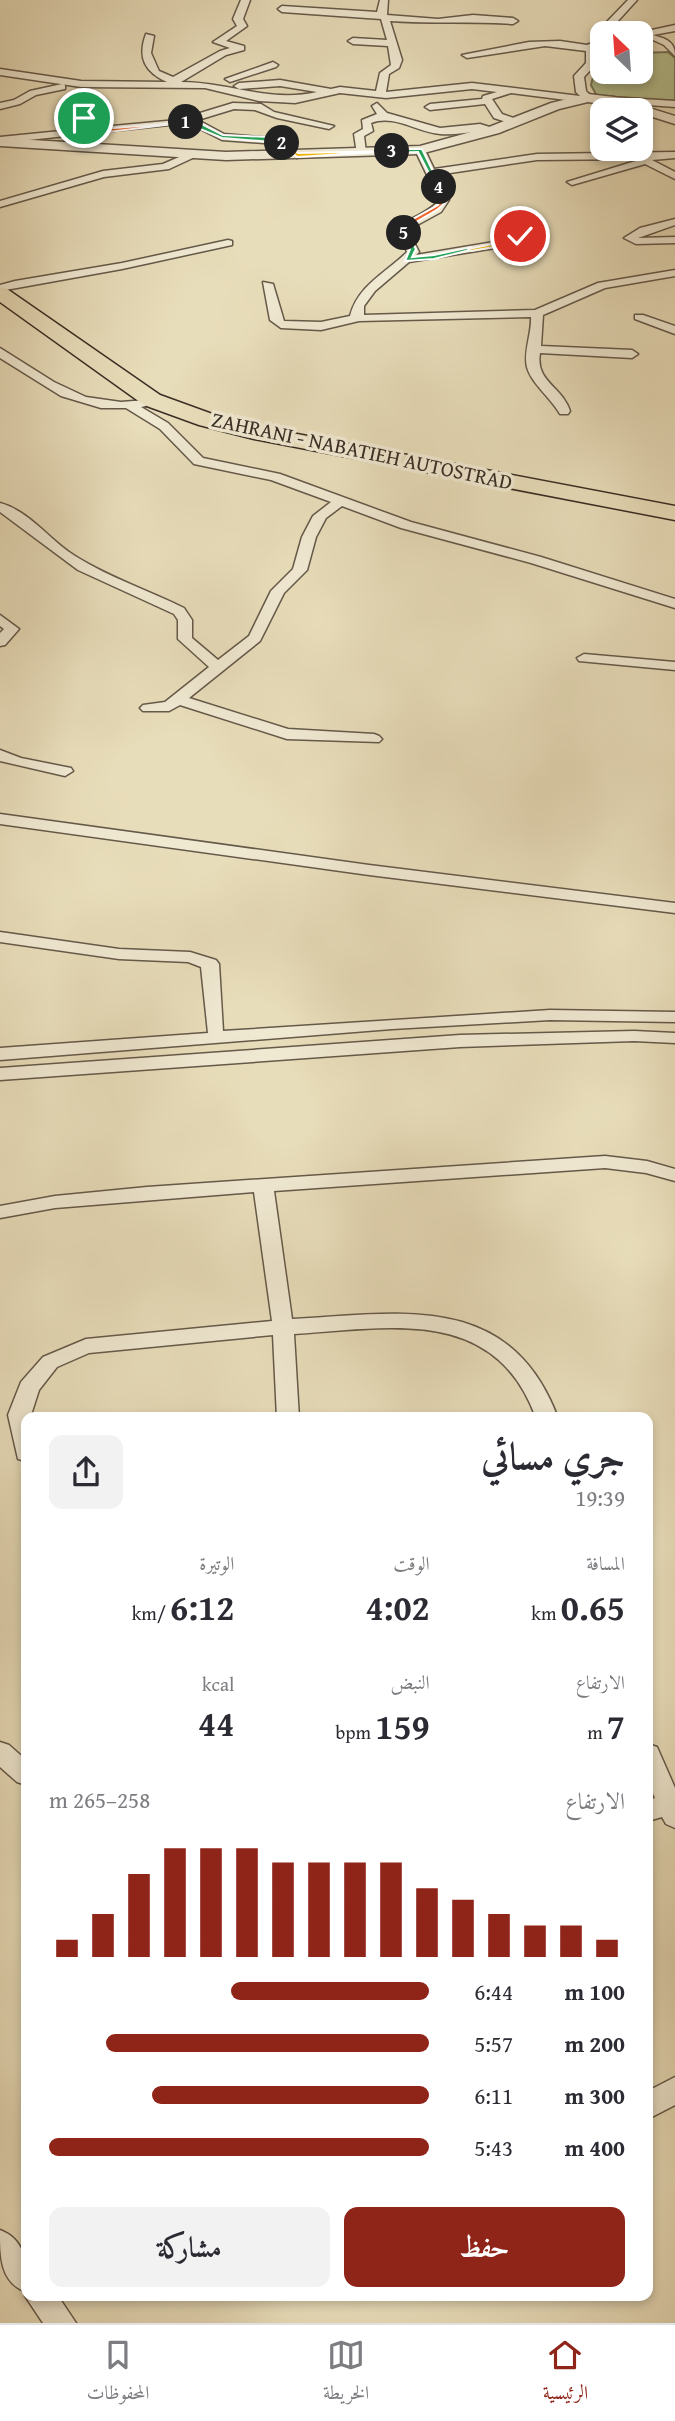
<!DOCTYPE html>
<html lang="ar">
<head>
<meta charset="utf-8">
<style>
  :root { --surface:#fff; --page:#f2f2f3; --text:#2b2b33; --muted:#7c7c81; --line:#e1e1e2; --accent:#8f2418 }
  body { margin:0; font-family:"Gentium Book Plus",Amiri,serif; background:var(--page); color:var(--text); direction:rtl; height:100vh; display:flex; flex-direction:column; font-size:26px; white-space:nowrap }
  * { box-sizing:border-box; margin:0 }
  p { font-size:23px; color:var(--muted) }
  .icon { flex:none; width:38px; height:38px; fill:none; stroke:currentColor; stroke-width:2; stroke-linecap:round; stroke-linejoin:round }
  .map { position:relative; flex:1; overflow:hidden; direction:ltr }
  .panel { position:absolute; left:21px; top:1412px; width:632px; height:889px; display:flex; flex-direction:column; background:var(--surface); border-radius:14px; box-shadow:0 4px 10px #0003; direction:rtl }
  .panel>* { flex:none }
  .needle { width:46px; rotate:335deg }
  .controls { position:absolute; left:590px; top:21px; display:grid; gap:14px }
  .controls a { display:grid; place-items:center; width:63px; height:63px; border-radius:14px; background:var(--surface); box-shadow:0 4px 10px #0003; font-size:35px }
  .pin { position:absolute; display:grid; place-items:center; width:60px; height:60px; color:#fff; margin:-30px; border:4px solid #fff; border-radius:50%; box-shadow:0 2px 7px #0007 }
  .km { position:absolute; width:35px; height:35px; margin:-18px; border-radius:50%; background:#222; color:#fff; font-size:19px; line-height:35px; text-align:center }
  .round { display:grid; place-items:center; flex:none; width:74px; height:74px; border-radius:14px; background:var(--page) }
  .overview { display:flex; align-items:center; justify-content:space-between; height:119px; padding:0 28px }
  h1 { font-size:38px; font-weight:800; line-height:52px }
  .metrics { display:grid; grid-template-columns:repeat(3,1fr); gap:10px; height:119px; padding:7px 28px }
  .metrics div { display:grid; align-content:center }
  .metrics b { font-size:35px; font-weight:800 }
  .metrics small { font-size:19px; font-weight:400 }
  .metrics p { font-size:19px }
  .chart { height:196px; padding:14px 28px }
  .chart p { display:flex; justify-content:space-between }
  .chart svg { width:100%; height:126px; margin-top:7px; stroke:var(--accent); stroke-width:6 }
  .cta { display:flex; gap:14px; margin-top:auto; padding:14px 28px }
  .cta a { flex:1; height:80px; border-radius:14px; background:var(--accent); color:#fff; font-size:28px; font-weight:800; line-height:80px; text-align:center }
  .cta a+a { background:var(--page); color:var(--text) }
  ul { padding:0 28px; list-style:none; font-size:23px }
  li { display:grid; grid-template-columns:112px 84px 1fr; align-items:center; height:52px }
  li i { height:18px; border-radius:9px; background:var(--accent) }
  .menu { display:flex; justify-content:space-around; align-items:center; height:98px; border-top:2px solid var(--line); background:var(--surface); font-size:19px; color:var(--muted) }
  .menu a { display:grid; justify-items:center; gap:4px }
  .menu .on { color:var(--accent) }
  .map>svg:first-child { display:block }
</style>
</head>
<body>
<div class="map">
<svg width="675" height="2323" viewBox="0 0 675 2323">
  <rect width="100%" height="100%" fill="#e8ddba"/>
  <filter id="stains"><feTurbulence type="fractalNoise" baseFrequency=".00286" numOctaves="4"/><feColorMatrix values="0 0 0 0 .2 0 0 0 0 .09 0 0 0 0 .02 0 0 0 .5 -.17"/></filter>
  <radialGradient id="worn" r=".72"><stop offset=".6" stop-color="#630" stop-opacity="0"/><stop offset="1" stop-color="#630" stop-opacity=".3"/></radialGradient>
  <!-- green -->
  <path fill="#b6c08f" stroke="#78765a" stroke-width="2" d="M 668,52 L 675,58 L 675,101 L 597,96 L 591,85 L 599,53 L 602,53 L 602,72 L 640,72 L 641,53 Z"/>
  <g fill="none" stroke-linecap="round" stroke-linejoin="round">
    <!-- minor casing -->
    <g stroke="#65594a" stroke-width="3">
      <path id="minor" d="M 241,0 L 250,0 L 243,19 L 247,26 L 226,41 L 244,46 L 244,50 L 226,55 L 181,82 C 228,82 269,103 317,92 L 280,86 L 239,89 L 234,86 L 239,83 L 280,80 L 331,89 L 340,87 L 376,91 L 380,73 L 391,65 L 388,46 L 353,44 L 348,41 L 353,38 L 387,40 L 381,19 L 282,12 L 278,9 L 282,6 L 377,12 L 380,0 L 388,0 L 387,15 L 438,19 L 473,15 L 513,18 L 518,21 L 513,24 C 472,21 432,24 390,21 L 402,60 L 399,68 L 389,74 L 386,92 L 472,83 L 580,96 L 576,92 L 574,76 L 586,63 L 586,51 L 545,46 L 467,58 L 462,55 L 529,42 L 560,41 L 587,45 L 592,43 L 601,28 L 628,0 L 637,0 L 607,33 L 602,33 L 602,45 L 596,48 L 596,64 L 584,77 L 586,91 L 593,98 L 591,100 L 582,102 L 511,93 L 492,99 L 502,114 L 519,120 L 520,122 L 515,125 L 494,118 L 485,104 L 430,110 L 425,107 L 430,104 L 482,99 L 483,96 L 497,92 L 472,89 L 386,98 L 340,93 L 295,103 L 259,101 L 205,88 L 81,87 L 0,75 L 0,69 L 81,81 L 167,82 C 145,72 137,58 146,34 L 154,36 L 151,53 L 159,71 L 173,77 L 220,51 L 230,48 L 213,42 L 237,26 L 233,19 Z
        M 675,25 L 675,31 L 653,35 C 666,39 675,41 675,56 L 664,45 L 638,33 Z
        M 273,62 L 278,65 L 276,67 L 230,82 L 225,79 Z
        M 62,84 L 65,85 L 65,89 L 36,95 L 20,104 L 0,109 L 0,103 L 14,100 L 30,91 Z
        M 610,97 L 675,101 L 675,107 L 607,102 L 607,98 Z
        M 233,103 L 261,104 L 274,112 L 334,126 L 329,129 L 277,118 L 255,110 L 234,109 L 198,120 L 224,134 L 283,139 L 301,153 L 302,155 L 297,158 L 276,144 L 222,140 L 188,123 L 0,143 L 0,137 L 91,128 L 79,119 L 89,108 L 94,111 L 89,118 L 102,127 L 177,120 Z
        M 377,103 L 387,113 L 440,128 L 480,124 L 499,130 L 494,133 C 475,129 458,136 440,134 C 416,132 395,114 371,123 L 373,131 L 364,136 L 366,152 L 357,154 L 354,134 L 363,129 L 362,120 L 377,114 L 372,106 Z
        M 416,148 L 424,148 L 434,169 L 537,154 L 675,152 L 675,158 L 652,160 L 675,172 L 675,179 L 645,164 L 572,185 L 567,182 L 642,159 L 537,160 L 437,175 L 449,200 L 441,212 L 408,230 L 419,252 L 416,255 L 511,239 L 519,230 L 518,223 L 523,220 L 528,223 L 530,231 L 519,243 L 508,246 L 409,262 L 375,291 L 364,306 L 364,315 L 535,310 L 598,283 L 675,270 L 675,276 L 605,288 L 543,315 L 541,346 L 632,350 L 638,354 L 632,358 L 540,353 C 535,382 562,386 570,411 L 568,414 L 560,414 C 551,398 531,383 527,367 C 523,353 532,333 531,317 L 359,321 L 321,330 L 281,328 L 270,320 L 263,282 L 273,284 L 284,321 L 321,322 L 350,316 C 358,285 386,273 407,252 L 398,230 C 408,216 428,215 439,200 L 415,150 Z
        M 193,151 L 197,152 L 197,156 L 169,169 L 104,177 L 0,207 L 0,201 L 103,171 L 163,164 Z
        M 675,219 L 675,225 L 638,238 L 675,237 L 675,243 L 636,244 L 624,238 L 640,228 Z
        M 228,240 L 232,241 L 232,245 L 122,269 L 0,291 L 0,285 L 15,281 L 122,263 Z
        M 635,315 L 643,315 L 675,326 L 675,334 L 635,319 Z
        M 0,348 L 54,382 L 86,397 L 121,402 L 146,400 L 146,406 L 141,407 L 168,423 L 203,458 L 280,474 L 411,522 L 541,557 L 675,599 L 675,608 L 531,563 L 401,528 L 342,506 L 326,518 L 316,537 L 307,570 L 284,593 L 260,641 L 189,698 L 288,729 L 374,734 L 379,736 L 382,739 L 379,742 L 287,739 L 180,705 L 169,711 L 143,711 L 140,708 L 143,705 L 165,702 L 209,667 L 178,639 L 178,620 L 174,614 L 78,570 L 0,512 L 0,503 C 30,511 50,541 75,556 C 110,578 148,590 184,608 L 192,620 L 192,638 L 218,660 L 249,636 L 271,591 L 293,569 L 302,537 L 313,516 L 331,502 L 271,480 L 194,464 L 160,429 L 126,408 L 101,408 L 61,396 L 0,358 Z
        M 0,615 L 19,629 L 5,645 L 0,646 L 0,633 L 4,629 L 0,626 Z
        M 584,654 L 675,662 L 675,670 L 579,661 L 577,658 Z
        M 0,750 L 21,758 L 71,768 L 73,771 L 65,776 L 0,761 Z
        M 0,814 L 369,865 L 675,903 L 675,913 L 369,875 L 0,824 Z
        M 0,932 L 119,949 L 190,952 L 216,960 L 219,964 L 223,1031 L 550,1010 L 675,1012 L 675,1022 L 550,1020 L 392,1029 L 0,1060 L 0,1048 L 208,1033 L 201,967 L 188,962 L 119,959 L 0,942 Z
        M 634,1031 L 675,1033 L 675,1043 L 634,1041 L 460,1047 L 0,1080 L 0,1068 L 460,1035 Z
        M 605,1156 L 647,1161 L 675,1169 L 675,1181 L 646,1173 L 605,1168 L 274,1191 L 292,1319 C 402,1313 510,1291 558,1418 L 536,1418 C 495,1305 390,1328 294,1334 L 299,1418 L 277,1418 L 273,1335 L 89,1353 L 57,1367 L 39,1390 L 30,1418 L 26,1418 L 26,1461 L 18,1459 L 8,1415 L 21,1382 L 43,1357 L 86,1339 L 272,1321 L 254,1192 L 55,1208 L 0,1218 L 0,1206 L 55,1196 L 147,1187 Z
        M 0,1742 L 9,1745 L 26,1760 L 26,1785 L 17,1782 L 0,1767 Z
        M 648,1744 L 657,1747 L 675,1788 L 675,1828 L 666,1824 L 662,1817 L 648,1821 L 648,1801 L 655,1798 L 648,1782 Z
        M 675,2077 L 675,2105 L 648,2119 L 648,2091 Z
        M 0,2230 C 28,2241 26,2266 26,2292 C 0,2282 0,2256 0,2230 Z
        M 26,2294 L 26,2296 L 58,2296 L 76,2323 L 43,2323 L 25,2296 Z"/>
    </g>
    <!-- tertiary casing -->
    <g stroke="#65594a" stroke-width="3">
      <path id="tertiary" d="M 588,94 L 614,97 L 675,116 L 675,124 L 640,113 L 640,110 L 588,102 L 559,109 L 499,133 L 420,154 L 226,160 L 0,146 L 0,138 L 226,152 L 420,146 L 489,127 L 551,103 Z"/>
    </g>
    <!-- trunk casing -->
    <g stroke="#392d25" stroke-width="3">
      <path id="trunk" d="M 0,287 L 7,289 L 160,395 L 215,415 L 255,426 L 675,506 L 675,520 L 254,439 L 199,425 L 144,405 L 0,302 Z"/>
    </g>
    <!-- minor -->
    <use href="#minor" fill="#f0e9d2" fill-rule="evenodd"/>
    <!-- tertiary -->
    <use href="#tertiary" fill="#f0e9d2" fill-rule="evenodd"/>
    <!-- trunk -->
    <use href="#trunk" fill="#e8ddba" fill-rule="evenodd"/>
  </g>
  <!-- split-1 -->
  <path fill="#f0652b" stroke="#fff" stroke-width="2" d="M 82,117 L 86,117 L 102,129 L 189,122 L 101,133 Z"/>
  <!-- split-2 -->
  <path fill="#22a559" stroke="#fff" stroke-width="2" d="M 192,119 L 223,135 L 269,137 L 285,143 L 222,138 L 183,122 Z"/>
  <!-- split-3 -->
  <path fill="#f5b400" stroke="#fff" stroke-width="2" d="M 280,142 L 284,142 L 298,153 L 395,151 L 297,157 Z"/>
  <!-- split-4 -->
  <path fill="#22a559" stroke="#fff" stroke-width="2" d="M 392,149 L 422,149 L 441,188 L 436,187 L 418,152 L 390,153 Z"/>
  <!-- split-5 -->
  <path fill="#f0652b" stroke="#fff" stroke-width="2" d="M 436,185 L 441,185 L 447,199 C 438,216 413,217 406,234 L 402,234 L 404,224 L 438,205 L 441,199 Z"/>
  <!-- split-6 -->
  <path fill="#22a559" stroke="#fff" stroke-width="2" d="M 404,231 L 416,249 L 412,257 L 434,255 L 471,247 L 474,249 L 434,259 L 405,261 L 410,249 L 401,233 Z"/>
  <!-- split-7 -->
  <path fill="#f5b400" stroke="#fff" stroke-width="2" d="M 520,234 L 523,236 L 517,243 L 471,251 L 468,249 L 513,240 Z"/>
  <g text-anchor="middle" stroke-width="7" stroke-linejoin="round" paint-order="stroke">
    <!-- far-street labels -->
    <g font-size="21" fill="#392d25" stroke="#f0e9d2">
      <text transform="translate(362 451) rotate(12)" y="7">ZAHRANI - NABATIEH AUTOSTRAD</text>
    </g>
  </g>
  <rect width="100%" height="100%" filter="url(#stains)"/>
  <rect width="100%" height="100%" fill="url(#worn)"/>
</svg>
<div class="controls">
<a><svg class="needle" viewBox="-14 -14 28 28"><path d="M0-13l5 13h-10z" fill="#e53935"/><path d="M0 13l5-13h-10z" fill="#7c7c81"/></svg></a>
<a><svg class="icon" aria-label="layers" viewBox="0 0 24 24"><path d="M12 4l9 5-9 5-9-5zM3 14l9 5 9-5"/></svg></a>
</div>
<div class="pin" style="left:84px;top:118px;background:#1e9e55"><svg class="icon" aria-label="arrive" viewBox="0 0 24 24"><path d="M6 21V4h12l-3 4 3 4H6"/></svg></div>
<div class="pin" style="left:520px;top:236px;background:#d93025"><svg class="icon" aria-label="check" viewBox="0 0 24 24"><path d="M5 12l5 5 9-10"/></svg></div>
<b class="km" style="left:186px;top:122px">1</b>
<b class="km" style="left:282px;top:143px">2</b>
<b class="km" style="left:392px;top:151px">3</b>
<b class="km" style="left:439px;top:187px">4</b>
<b class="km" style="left:404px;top:233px">5</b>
<section class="panel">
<div class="overview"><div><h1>جري مسائي</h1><p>19:39</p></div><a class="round"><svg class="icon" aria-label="share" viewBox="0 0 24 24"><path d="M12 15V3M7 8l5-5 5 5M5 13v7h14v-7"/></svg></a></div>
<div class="metrics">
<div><p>المسافة</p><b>0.65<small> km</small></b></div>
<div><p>الوقت</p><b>4:02</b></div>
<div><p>الوتيرة</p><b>6:12<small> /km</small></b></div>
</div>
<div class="metrics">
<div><p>الارتفاع</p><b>7<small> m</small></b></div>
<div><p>النبض</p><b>159<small> bpm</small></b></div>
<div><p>kcal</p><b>44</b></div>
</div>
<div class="chart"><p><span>الارتفاع</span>258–265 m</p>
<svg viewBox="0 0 160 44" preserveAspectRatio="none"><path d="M5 44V38M15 44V29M25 44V15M35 44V6M45 44V6M55 44V6M65 44V11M75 44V11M85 44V11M95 44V11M105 44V20M115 44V24M125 44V29M135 44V33M145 44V33M155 44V38"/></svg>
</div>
<ul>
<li><b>100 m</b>6:44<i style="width:52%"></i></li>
<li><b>200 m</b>5:57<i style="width:85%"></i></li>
<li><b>300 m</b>6:11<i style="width:73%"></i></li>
<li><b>400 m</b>5:43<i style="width:100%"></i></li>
</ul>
<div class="cta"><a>حفظ</a><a>مشاركة</a></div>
</section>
</div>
<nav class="menu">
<a class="on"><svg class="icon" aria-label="home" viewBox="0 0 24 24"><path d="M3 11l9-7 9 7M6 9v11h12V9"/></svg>الرئيسية</a>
<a><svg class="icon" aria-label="map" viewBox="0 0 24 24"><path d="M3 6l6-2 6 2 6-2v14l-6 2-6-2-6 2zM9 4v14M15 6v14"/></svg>الخريطة</a>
<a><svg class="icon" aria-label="saved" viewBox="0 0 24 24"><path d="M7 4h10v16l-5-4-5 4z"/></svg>المحفوظات</a>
</nav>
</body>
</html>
